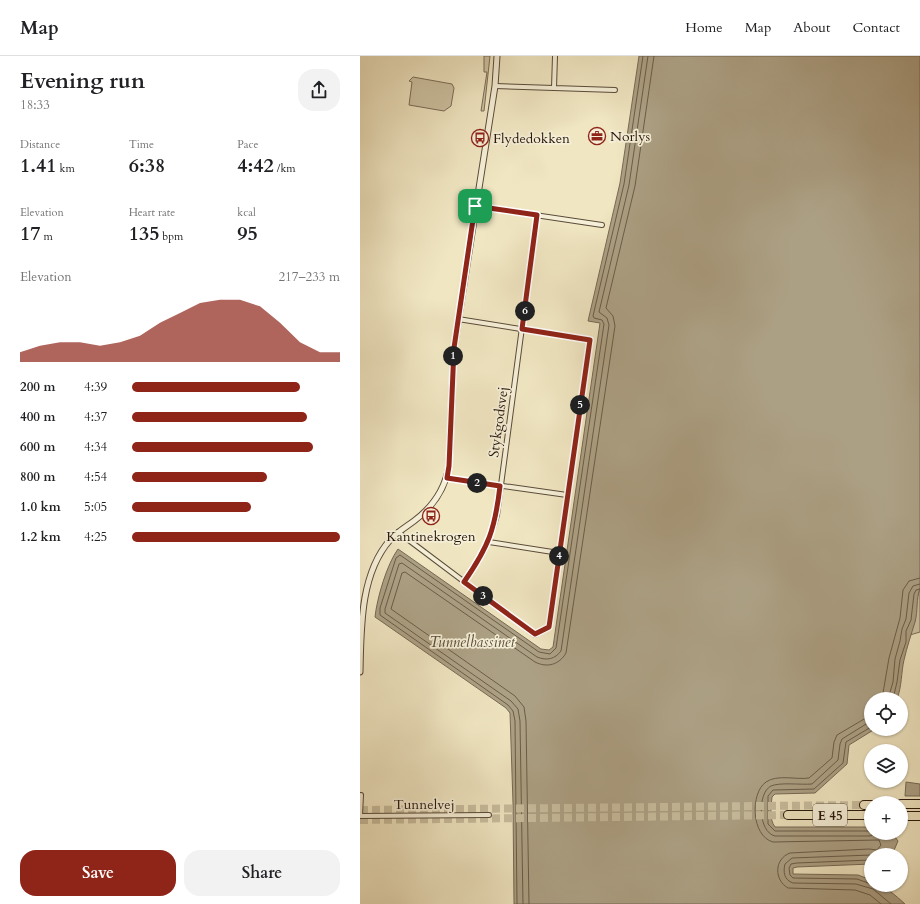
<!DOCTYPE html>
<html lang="en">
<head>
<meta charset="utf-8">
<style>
  :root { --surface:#fff; --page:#f2f2f2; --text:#202124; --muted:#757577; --line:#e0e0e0; --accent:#8f2418 }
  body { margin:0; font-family:Cardo,serif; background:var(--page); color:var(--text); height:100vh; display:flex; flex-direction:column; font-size:15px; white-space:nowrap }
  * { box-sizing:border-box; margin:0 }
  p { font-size:13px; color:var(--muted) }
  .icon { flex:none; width:22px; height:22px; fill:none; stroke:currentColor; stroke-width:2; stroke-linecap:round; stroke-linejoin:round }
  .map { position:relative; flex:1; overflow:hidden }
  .drawer { display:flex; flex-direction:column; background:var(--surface); width:360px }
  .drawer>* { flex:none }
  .fabs { position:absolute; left:504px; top:636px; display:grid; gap:8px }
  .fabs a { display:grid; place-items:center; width:44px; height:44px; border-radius:50%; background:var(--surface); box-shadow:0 1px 3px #0004; font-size:20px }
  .pin { position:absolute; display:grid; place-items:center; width:34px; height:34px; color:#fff; margin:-17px; border-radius:8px; box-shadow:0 2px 6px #0006 }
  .km { position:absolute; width:20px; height:20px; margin:-10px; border-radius:50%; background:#222; color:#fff; font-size:11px; line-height:20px; text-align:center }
  .round { display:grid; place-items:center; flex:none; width:42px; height:42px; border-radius:16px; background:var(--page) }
  .head { display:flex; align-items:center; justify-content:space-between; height:68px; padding:0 20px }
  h1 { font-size:22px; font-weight:600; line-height:30px }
  .figures { display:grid; grid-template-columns:repeat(3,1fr); gap:6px; height:68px; padding:4px 20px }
  .figures div { display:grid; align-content:center }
  .figures b { font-size:20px; font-weight:600 }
  .figures small { font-size:11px; font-weight:400 }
  .figures p { font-size:11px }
  .chart { height:112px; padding:8px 20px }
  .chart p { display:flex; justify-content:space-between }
  .chart svg { width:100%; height:72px; margin-top:4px; fill:var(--accent); opacity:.7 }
  .primary-button { display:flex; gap:8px; margin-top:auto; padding:8px 20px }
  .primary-button a { flex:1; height:46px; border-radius:16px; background:var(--accent); color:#fff; font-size:16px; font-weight:600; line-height:46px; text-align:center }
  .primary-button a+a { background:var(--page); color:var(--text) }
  ul { padding:0 20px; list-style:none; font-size:13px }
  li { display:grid; grid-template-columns:64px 48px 1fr; align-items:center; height:30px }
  li i { height:10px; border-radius:5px; background:var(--accent) }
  header { display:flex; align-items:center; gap:24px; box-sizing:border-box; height:56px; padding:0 20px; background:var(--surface); border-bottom:1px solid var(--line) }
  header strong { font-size:19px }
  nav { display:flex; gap:22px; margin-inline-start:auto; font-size:14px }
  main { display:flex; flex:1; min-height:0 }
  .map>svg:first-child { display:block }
</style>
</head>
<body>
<header>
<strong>Map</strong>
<nav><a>Home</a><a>Map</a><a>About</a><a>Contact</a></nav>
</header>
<main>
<section class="drawer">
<div class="head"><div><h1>Evening run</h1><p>18:33</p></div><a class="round"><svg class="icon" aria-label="share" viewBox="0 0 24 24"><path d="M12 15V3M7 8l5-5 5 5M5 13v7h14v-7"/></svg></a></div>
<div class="figures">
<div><p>Distance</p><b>1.41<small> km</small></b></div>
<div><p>Time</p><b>6:38</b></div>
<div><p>Pace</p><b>4:42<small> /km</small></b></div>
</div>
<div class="figures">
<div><p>Elevation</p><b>17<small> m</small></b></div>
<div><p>Heart rate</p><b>135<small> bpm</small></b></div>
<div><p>kcal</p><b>95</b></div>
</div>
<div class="chart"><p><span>Elevation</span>217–233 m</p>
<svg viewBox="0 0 160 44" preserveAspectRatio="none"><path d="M0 44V38L10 34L20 32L30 32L40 34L50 32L60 28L70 20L80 14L90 8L100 6L110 6L120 10L130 20L140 32L150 38L160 38V44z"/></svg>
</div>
<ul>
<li><b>200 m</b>4:39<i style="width:81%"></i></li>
<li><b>400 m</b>4:37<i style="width:84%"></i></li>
<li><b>600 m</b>4:34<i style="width:87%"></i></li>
<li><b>800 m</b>4:54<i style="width:65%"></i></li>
<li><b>1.0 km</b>5:05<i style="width:57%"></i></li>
<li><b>1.2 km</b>4:25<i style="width:100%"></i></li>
</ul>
<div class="primary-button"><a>Save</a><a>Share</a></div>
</section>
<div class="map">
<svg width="560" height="848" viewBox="0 0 560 848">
  <rect width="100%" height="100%" fill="#f0e6c2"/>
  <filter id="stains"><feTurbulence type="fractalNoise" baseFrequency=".005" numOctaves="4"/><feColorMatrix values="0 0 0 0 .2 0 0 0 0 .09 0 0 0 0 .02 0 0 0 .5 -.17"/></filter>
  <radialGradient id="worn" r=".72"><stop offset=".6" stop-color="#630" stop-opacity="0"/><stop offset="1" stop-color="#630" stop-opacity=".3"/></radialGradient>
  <!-- green -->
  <path fill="#cec3a3" stroke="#7b6d58" d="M 124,0 L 130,0 L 124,55 L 121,55 L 127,16 L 124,16 Z
    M 53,21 L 92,28 L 94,32 L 91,50 L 84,55 L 49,49 L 52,26 L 49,25 Z
    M 560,532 L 560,576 L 550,579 L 555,565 L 556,546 Z"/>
  <!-- water -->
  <path fill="#aca084" stroke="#776954" d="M 279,0 L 560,0 L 560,532 C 556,543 558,555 555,566 C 551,579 547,591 544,604 C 541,617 542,630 537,643 L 511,643 L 511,673 L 515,673 L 489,689 L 487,708 L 455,737 L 415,738 L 412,741 C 411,751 409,763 415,771 L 511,771 L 511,777 L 532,777 L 538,785 L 532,799 L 511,799 L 511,808 L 437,811 L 433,812 L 433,818 L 498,819 L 511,824 L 511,829 C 525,829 535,839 545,848 L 154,848 L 153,747 L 150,657 L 146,652 L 15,561 C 17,542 27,508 38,493 L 181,593 L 189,594 L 193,591 L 240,267 L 228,265 L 260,127 Z
    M 546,726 L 560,728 L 560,740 L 545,740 Z"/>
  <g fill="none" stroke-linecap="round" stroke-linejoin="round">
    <!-- shore -->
    <path stroke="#6a5c48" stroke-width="1" d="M 522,643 L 529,602 L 540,562 L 543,534 L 549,525 L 560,522
      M 528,643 L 533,626 L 535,603 L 540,585 L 542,573 L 546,563 L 549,537 L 553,530 L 560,528
      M 533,643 L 537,626 L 540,604 L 546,586 L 546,575 L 551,564 L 554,538 L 556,534 L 560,533
      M 511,659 L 477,679 L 474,686 L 472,702 L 449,722 C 437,724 417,718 406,726 C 390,737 391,780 413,786 L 519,784 L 521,789 L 517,794 L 509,793 L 430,797 C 414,803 414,824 428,832 L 495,834 L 510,839 L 521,848
      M 511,665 L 482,683 L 480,688 L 478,704 L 452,728 C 441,729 420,726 411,730 C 397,737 398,776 415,780 L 510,780 L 517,777
      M 511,671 L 486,686 L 483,707 L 454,733 L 413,734 L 408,740 L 408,768 L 415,775 L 511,775
      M 511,799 L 432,802 L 425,808 C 423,816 424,824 433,827 L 496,828 L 513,833 L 531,848
      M 511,804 L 437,807 L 431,808 L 429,812 L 430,819 L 433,822 L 497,823 L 511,828
      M 157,848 L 155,665 L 153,655 L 148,649 L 20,559 L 20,552 L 36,502 L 40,499 L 179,596 L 190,598 L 196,592 L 244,268 L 242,264 L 234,262 L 233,260 L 264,128 L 283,0
      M 163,848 L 160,665 L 158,653 L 151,645 L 25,557 L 25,553 L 39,508 L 42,507 L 177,601 C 187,605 195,603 201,595 L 249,269 L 247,262 L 239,256 L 269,129 L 288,0
      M 169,848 L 166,665 L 164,651 L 155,640 L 31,553 L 42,517 L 45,516 L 175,606 C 187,612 199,609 206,597 L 255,270 L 253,260 L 246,252 L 275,130 L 294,0"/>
    <!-- motorway-tunnel -->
    <path stroke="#c8bd9e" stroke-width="8" stroke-dasharray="8 4" stroke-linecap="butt" d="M 0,754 L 504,749
      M 0,764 L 428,759"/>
    <!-- minor casing -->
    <g stroke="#5a4b3a" stroke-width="6">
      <path id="minor" d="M 135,30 L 255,34
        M 194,32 L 195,0
        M 115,150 L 242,169
        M 87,422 L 207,439
        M 38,476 L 175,579 L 189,571 L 230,284 L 98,263
        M 129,486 L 199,497
        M 104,526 C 121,503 129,488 137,459 L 177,159
        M 0,759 L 1,739
        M 0,760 L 129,759"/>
    </g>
    <!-- tertiary casing -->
    <g stroke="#5a4b3a" stroke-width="7">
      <path id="tertiary" d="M 0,616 C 1,573 0,518 30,484 C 37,476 46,471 54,465 C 73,451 85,433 89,410 L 94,292 L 135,30 L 137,0"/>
    </g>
    <!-- motorway casing -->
    <g stroke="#28170c" stroke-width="10">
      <path id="motorway" d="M 541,748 L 560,748
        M 504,749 L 511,749
        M 428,759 L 511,759
        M 541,760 L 560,760"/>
    </g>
    <!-- minor -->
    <use href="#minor" stroke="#f5efd7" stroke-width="4"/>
    <!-- tertiary -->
    <use href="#tertiary" stroke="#f5efd7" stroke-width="5"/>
    <!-- motorway -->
    <use href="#motorway" stroke="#f0e6c2" stroke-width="8"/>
  </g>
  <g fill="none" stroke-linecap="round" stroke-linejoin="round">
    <!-- route casing -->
    <g stroke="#fff" stroke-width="8">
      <path id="route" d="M 115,150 L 177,159 L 162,273 L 230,284 L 189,571 L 175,578 L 104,526 C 129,490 135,473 140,430 L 87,422 L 89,410 L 94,292 Z"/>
    </g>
    <!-- route -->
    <use href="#route" stroke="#8f2418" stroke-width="5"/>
  </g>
  <!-- icons -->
  <defs>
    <g id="office-ring" transform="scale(0.9)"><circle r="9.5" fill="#f5efd7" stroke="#8f2418" stroke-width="1.5"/><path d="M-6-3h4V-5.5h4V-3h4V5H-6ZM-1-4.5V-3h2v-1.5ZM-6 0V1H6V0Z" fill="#8f2418"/></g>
    <g id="bus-ring" transform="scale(0.9)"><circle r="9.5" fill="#f5efd7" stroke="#8f2418" stroke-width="1.5"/><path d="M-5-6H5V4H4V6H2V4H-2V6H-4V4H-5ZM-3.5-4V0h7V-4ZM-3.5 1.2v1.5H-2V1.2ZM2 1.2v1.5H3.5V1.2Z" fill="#8f2418"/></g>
  </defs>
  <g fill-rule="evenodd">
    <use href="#office-ring" x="237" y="80"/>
    <use href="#bus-ring" x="120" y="82"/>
    <use href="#bus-ring" x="71" y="460"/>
  </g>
  <g text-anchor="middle" stroke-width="3.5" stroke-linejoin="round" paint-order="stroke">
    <!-- shield labels -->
    <rect fill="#f5efd7" stroke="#665849" stroke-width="1" x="453" y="748" width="34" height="22" rx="3"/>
    <g font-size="13" font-weight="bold" fill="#28170c">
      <text x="470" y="764">E 45</text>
    </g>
    <!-- poi labels -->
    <g font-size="14" fill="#28170c" stroke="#f5efd7" text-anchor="start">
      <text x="250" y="85">Norlys</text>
      <text x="133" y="87">Flydedokken</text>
      <text x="71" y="485" text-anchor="middle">Kantinekrogen</text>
    </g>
    <!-- street labels -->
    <g font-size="14" fill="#28170c" stroke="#f5efd7">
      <text transform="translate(138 366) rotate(-82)" y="5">Stykgodsvej</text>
      <text x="64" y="753">Tunnelvej</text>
    </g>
    <!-- water labels -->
    <g font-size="15" font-style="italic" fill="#5d4e3c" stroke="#f5efd7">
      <text x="112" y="591">Tunnelbassinet</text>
    </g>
  </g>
  <rect width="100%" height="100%" filter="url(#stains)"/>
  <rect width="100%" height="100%" fill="url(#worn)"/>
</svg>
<div class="fabs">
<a><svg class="icon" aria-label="locate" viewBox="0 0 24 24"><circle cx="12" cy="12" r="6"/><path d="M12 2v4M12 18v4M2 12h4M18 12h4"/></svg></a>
<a><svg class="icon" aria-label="layers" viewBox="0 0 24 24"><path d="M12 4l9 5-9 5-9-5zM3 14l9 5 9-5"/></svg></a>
<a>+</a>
<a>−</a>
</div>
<div class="pin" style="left:115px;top:150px;background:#1e9e55"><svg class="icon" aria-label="arrive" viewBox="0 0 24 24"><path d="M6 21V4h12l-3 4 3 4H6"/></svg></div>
<b class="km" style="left:93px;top:300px">1</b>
<b class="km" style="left:117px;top:427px">2</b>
<b class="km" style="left:123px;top:540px">3</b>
<b class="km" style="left:199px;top:500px">4</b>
<b class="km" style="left:220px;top:349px">5</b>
<b class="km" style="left:165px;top:255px">6</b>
</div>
</main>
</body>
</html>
